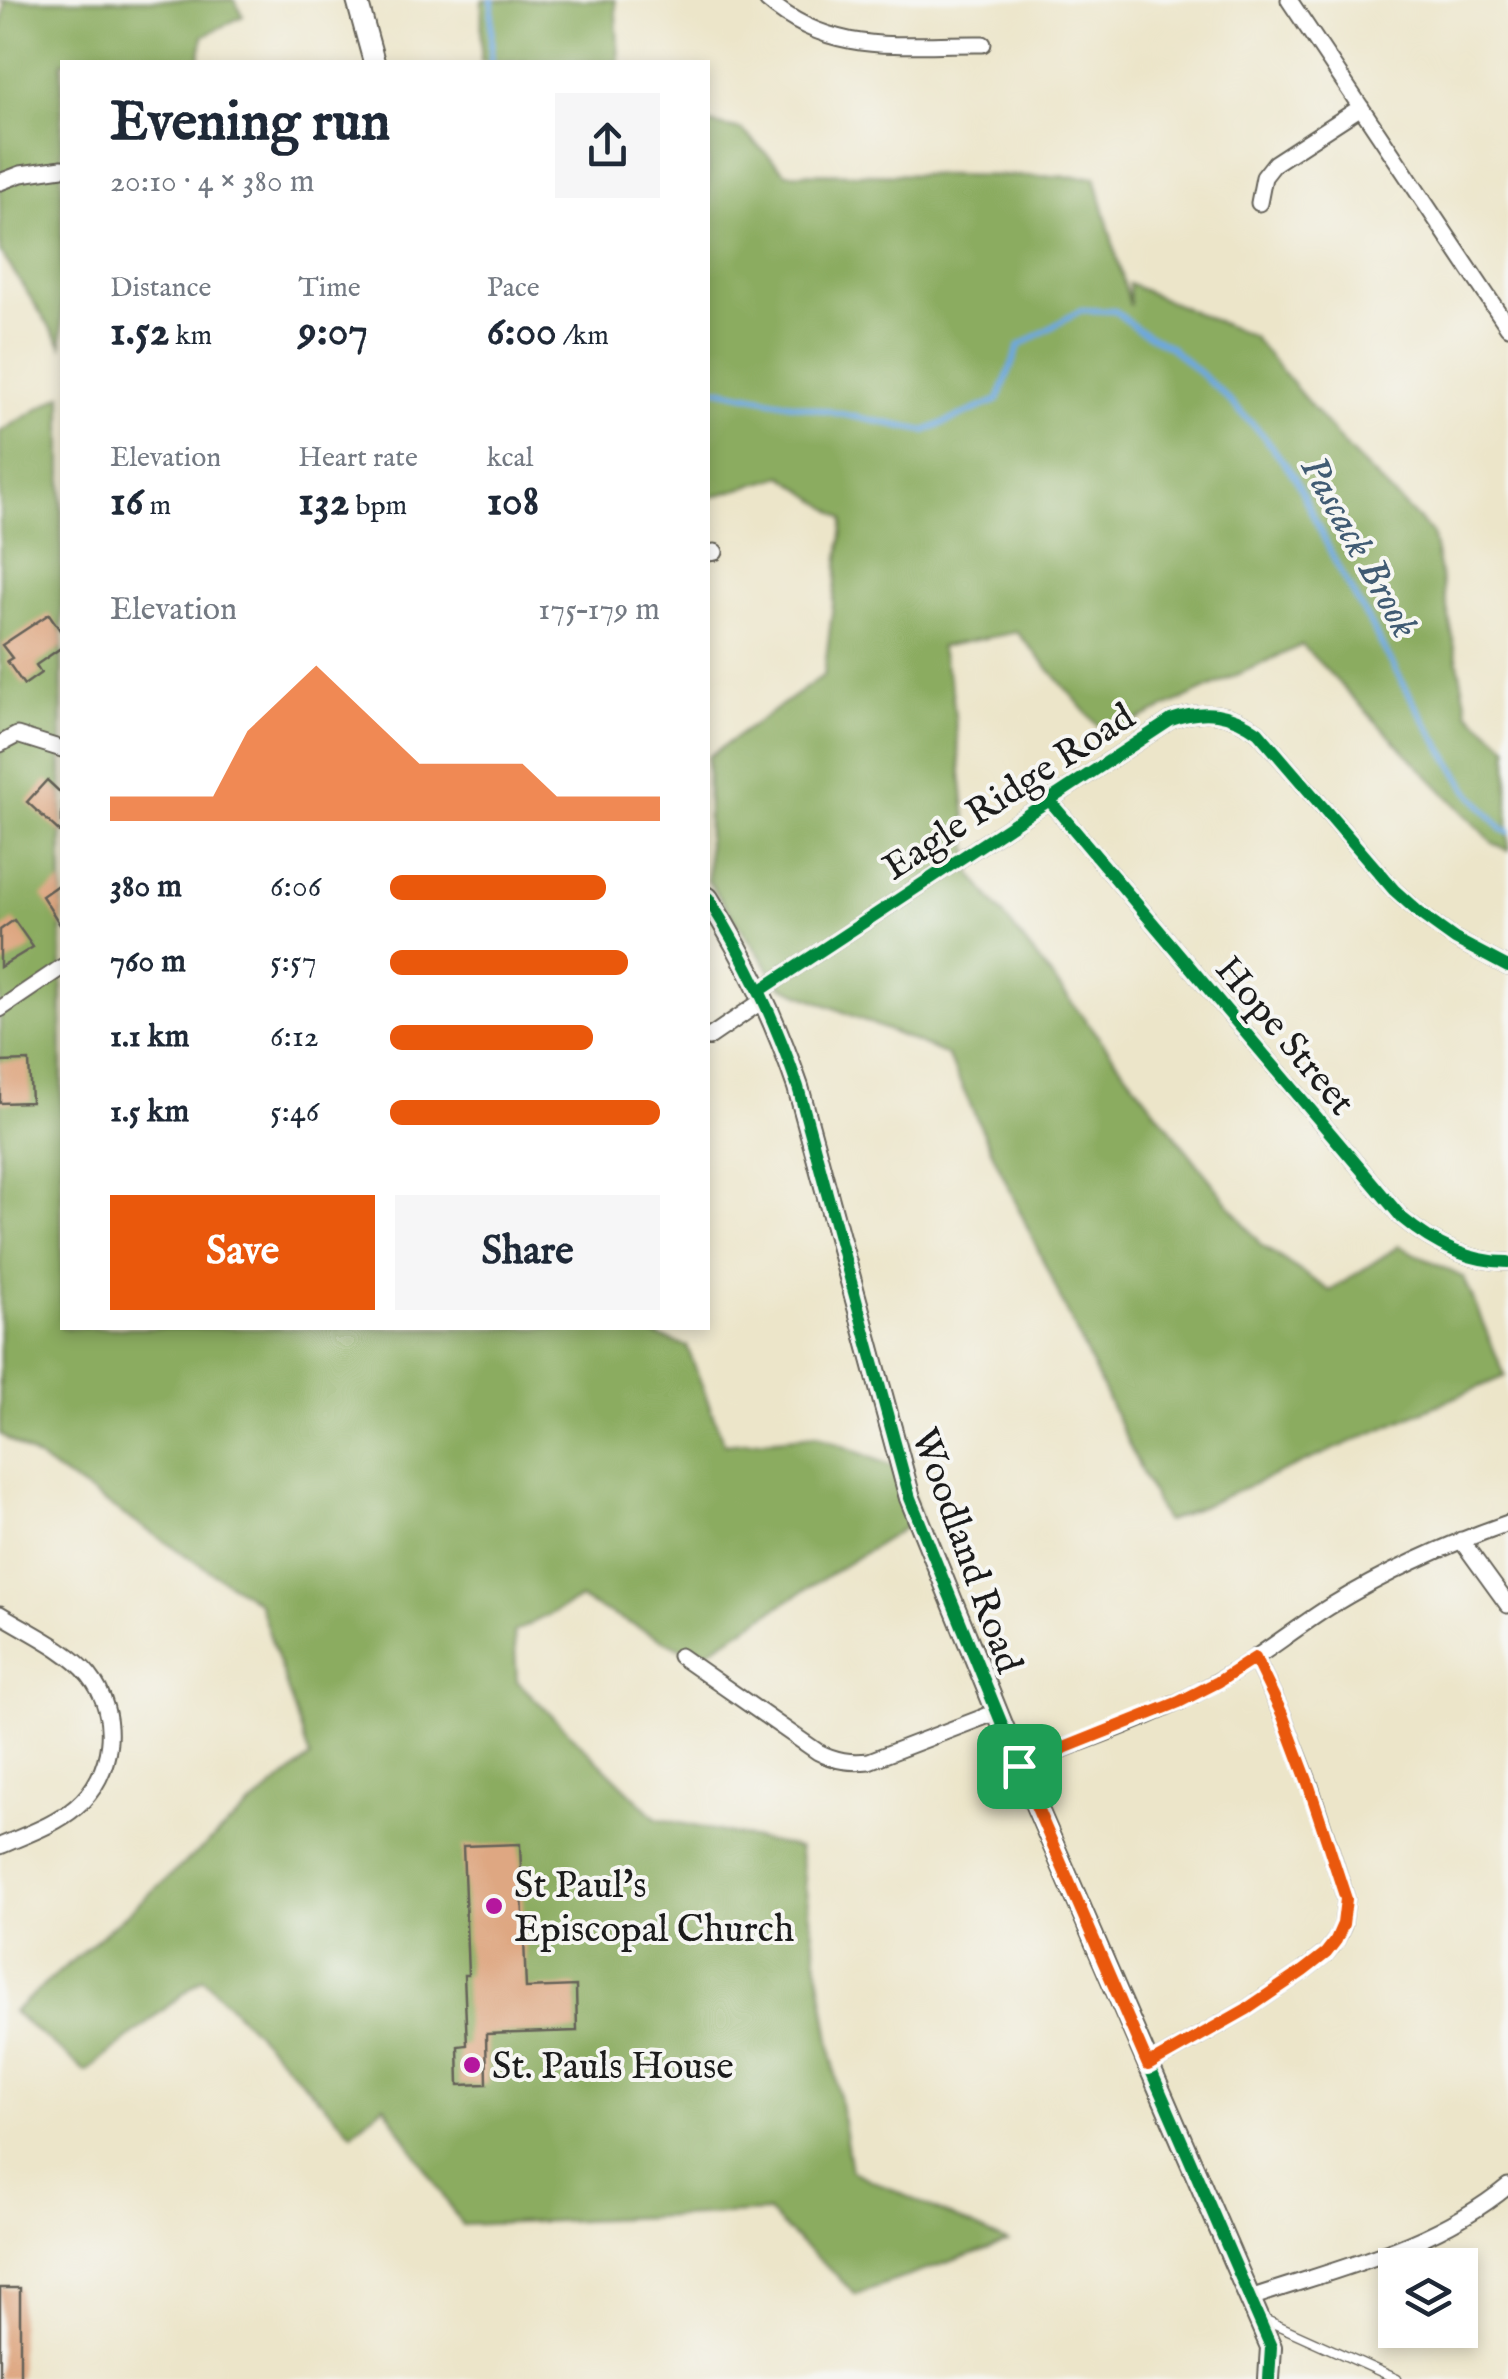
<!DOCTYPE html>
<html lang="en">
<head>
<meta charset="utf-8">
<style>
  :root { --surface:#fff; --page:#f6f6f7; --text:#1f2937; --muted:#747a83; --accent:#ea580c }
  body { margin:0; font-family:"IM FELL English",serif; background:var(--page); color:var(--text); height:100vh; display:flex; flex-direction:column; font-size:38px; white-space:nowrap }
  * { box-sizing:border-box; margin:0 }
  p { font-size:32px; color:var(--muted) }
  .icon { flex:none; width:55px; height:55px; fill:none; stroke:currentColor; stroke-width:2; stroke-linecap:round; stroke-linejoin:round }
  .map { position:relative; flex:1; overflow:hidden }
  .sheet { position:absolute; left:60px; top:60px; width:650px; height:1270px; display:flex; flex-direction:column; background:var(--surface); border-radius:0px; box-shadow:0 5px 15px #0003 }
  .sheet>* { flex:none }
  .controls { position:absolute; left:1378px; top:2248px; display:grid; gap:20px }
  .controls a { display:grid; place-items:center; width:100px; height:100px; border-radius:0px; background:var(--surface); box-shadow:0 5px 15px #0003; font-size:50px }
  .pin { position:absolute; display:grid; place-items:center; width:85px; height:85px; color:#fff; margin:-42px; border-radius:20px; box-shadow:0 5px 15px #0006 }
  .round { display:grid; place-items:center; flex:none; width:105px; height:105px; border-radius:0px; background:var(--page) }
  .head { display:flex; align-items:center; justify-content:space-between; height:170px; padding:0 50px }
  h1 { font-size:55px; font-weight:700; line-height:75px }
  .figures { display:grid; grid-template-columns:repeat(3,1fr); gap:15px; height:170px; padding:10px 50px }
  .figures div { display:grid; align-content:center }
  .figures b { font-size:42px; font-weight:700 }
  .figures small { font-size:28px; font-weight:400 }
  .figures p { font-size:28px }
  .chart { height:280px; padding:20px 50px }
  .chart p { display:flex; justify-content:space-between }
  .chart svg { width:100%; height:180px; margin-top:10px; fill:var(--accent); opacity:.7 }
  .cta { display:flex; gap:20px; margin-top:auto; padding:20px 50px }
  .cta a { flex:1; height:115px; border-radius:0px; background:var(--accent); color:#fff; font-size:40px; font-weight:700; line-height:115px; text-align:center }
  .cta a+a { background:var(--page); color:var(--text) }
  ul { padding:0 50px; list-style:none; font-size:32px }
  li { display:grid; grid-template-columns:160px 120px 1fr; align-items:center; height:75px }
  li i { height:25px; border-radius:12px; background:var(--accent) }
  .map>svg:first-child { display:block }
</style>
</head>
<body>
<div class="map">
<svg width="1508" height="2379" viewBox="0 0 1508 2379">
  <rect width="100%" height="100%" fill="#f6f6f2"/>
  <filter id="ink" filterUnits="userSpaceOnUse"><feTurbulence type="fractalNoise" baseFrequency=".01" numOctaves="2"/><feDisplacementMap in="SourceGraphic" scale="20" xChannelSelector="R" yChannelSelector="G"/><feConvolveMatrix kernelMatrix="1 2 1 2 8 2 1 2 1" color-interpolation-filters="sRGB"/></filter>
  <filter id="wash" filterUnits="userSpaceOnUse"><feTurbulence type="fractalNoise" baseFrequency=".0048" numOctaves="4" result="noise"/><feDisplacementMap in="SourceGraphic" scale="40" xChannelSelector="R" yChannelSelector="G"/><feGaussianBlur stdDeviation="2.25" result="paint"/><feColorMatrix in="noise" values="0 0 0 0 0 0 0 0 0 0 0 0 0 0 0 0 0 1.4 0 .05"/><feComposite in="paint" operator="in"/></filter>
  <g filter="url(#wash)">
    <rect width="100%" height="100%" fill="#ece5c9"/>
    <!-- forest -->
    <path fill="#8bac60" stroke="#54643e" stroke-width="2.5" d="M 0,0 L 234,0 L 243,16 L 203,36 L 199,62 L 62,62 L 62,346 L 0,251 L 0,35 L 5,3 Z
      M 482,0 L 615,0 L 619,62 L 481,62 Z
      M 708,123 L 742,130 L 786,173 L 1095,177 L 1130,306 L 1129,284 L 1253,337 L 1350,452 L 1432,533 L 1468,712 L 1508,746 L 1508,851 L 1493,843 L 1302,645 L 1106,735 L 1017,632 L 940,647 L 952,690 L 972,875 L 1261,1245 L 1330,1291 L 1399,1246 L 1464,1278 L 1505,1376 L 1165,1522 L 947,1055 L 781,986 L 708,881 L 708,757 L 824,675 L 844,519 L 783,476 L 708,498 Z
      M 62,395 L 62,1328 L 634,1328 L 687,1346 L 724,1444 L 817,1435 L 904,1471 L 920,1518 L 698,1657 L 580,1599 L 514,1632 L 517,1681 L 656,1818 L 799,1848 L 851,2171 L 1007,2242 L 856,2294 L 767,2212 L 462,2225 L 384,2105 L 352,2133 L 203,1978 L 86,2072 L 13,2012 L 253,1804 L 310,1758 L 259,1603 L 0,1434 L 0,432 Z"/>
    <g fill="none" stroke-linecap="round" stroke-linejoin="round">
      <!-- stream -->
      <path stroke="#6da8de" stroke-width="6" d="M 491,62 L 492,0
        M 708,387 L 925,431 L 998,400 L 1019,346 L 1081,310 L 1115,311 L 1137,329 L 1170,347 L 1218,389 L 1262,434 L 1294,476 L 1335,561 L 1414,703 L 1468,790 L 1502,829 L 1508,832"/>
    </g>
    <g id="blocks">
      <!-- building -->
      <path fill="#dea782" d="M 49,614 L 62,633 L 62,647 L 36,665 L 41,673 L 24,685 L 7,661 L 12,658 L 2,645 Z
        M 47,780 L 62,794 L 62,834 L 27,802 Z
        M 62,882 L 62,928 L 42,896 Z
        M 14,920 L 33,947 L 0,967 L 0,930 Z
        M 29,1061 L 31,1102 L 0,1103 L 0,1062 Z
        M 520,1844 L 526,1988 L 576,1986 L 577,2031 L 486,2034 L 487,2084 L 459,2085 L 458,2046 L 467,2045 L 464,1975 L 468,1975 L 463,1846 Z
        M 0,2288 L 20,2288 L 20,2379 L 0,2379 Z"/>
    </g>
  </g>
  <g filter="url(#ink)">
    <use href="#blocks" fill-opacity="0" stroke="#656259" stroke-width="2.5"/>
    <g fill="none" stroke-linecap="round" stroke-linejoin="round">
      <!-- service casing -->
      <g stroke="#656259" stroke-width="11">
        <path id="service" d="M 1266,2320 L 1397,2379"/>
      </g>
      <!-- minor casing -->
      <g stroke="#656259" stroke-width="19">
        <path id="minor" d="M 767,0 C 832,57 903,43 983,44
          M 1289,0 L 1508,327
          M 0,182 L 21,174 L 62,168
          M 1259,203 L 1264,177 L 1275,163 L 1361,107
          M 708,553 L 715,552
          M 0,744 L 17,735 L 62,749
          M 1049,800 L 1402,1218 C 1433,1244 1467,1262 1508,1262
          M 761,990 L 1171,720 C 1205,708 1230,712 1258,732 L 1394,890 L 1423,916 L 1455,939 L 1508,967
          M 0,1009 L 62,967
          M 708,1038 L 765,999
          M 1461,1540 L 1508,1605
          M 0,1614 C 27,1631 69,1650 89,1675 C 121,1715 114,1775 76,1807 C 55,1825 25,1835 0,1846
          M 680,1656 L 818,1752 C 836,1761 850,1763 869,1761 L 997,1712
          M 1019,1766 C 1084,1740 1154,1718 1215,1683 C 1255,1661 1291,1631 1329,1607 C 1386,1572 1445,1545 1508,1523
          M 1148,2065 L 1247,2009 L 1303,1971 L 1326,1953 L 1336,1940 L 1343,1925 L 1346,1899 L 1309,1783 L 1282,1714 L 1255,1658
          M 1250,2298 C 1339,2268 1434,2247 1508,2186"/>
      </g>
      <!-- tertiary casing -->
      <g stroke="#656259" stroke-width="24">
        <path id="tertiary" d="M 357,0 L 374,62
          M 708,898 C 747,961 774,1017 798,1087 L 910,1498 L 1019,1766 L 1271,2347 L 1269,2379"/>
      </g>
      <!-- service -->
      <use href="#service" stroke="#fff" stroke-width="8"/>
      <!-- minor -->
      <use href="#minor" stroke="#fff" stroke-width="15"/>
      <!-- tertiary -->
      <use href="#tertiary" stroke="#fff" stroke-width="20"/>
      <!-- cycleway casing -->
      <g stroke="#f6f6f2" stroke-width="19">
        <path id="cycleway" d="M 1049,800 L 1402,1218 C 1433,1244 1467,1262 1508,1262
          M 708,898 C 747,961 774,1017 798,1087 L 910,1498 L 1019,1766 L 1271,2347 L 1269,2379
          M 761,990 L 1171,720 C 1205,708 1230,712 1258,732 L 1394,890 L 1423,916 L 1455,939 L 1508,967"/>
      </g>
      <!-- cycleway -->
      <use href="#cycleway" stroke="#00873e" stroke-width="12"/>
    </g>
  </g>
  <g fill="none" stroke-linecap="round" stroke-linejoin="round" filter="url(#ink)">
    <!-- route casing -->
    <g stroke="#fff" stroke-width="20">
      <path id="route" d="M 1255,1658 L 1282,1714 L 1308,1783 L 1346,1899 L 1343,1924 L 1336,1940 L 1326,1953 L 1303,1971 L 1247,2009 L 1148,2065 L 1019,1766 L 1179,1702 L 1218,1682 Z"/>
    </g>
    <!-- route -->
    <use href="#route" stroke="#ea580c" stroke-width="12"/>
  </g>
  <!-- markers -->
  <g fill="#b5179e" stroke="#f6f6f2" stroke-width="4">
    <circle cx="494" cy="1906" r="10"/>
    <circle cx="472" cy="2065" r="10"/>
  </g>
  <g text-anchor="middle" stroke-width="8" stroke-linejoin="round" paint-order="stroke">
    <!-- street labels -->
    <g font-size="38" fill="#1c1c1c" stroke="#f6f6f2">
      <text transform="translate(1008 791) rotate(-33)" y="13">Eagle Ridge Road</text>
      <text transform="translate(1286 1035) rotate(50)" y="13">Hope Street</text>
      <text transform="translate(968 1550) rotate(70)" y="13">Woodland Road</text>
    </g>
    <!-- poi labels -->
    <g font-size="38" fill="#1c1c1c" stroke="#f6f6f2" text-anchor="start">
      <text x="514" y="1897">St Paul's<tspan x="514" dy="44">Episcopal Church</tspan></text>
      <text x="492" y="2078">St. Pauls House</text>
    </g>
    <!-- water labels -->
    <g font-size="40" font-style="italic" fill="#405b73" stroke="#f6f6f2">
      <text transform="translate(1361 546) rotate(61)" y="14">Pascack Brook</text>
    </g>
  </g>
</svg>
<div class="controls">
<a><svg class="icon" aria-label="layers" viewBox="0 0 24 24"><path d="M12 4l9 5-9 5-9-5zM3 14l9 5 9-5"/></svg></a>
</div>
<div class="pin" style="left:1019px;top:1766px;background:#1e9e55"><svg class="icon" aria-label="arrive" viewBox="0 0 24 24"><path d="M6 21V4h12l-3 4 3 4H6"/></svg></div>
<section class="sheet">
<div class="head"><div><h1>Evening run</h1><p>20:10 · 4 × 380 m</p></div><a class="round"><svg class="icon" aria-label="share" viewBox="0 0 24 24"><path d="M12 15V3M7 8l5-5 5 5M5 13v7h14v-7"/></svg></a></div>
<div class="figures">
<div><p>Distance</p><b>1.52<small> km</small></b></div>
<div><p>Time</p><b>9:07</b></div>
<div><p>Pace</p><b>6:00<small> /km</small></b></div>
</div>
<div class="figures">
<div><p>Elevation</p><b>16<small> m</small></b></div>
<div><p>Heart rate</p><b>132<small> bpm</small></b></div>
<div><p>kcal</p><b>108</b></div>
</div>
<div class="chart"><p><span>Elevation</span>175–179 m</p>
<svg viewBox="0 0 160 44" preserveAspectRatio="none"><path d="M0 44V38L10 38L20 38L30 38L40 22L50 14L60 6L70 14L80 22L90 30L100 30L110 30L120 30L130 38L140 38L150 38L160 38V44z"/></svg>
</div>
<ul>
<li><b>380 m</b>6:06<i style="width:80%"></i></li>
<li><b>760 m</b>5:57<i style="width:88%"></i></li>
<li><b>1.1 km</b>6:12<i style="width:75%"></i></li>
<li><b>1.5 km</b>5:46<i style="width:100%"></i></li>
</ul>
<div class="cta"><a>Save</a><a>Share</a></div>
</section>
</div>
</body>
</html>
